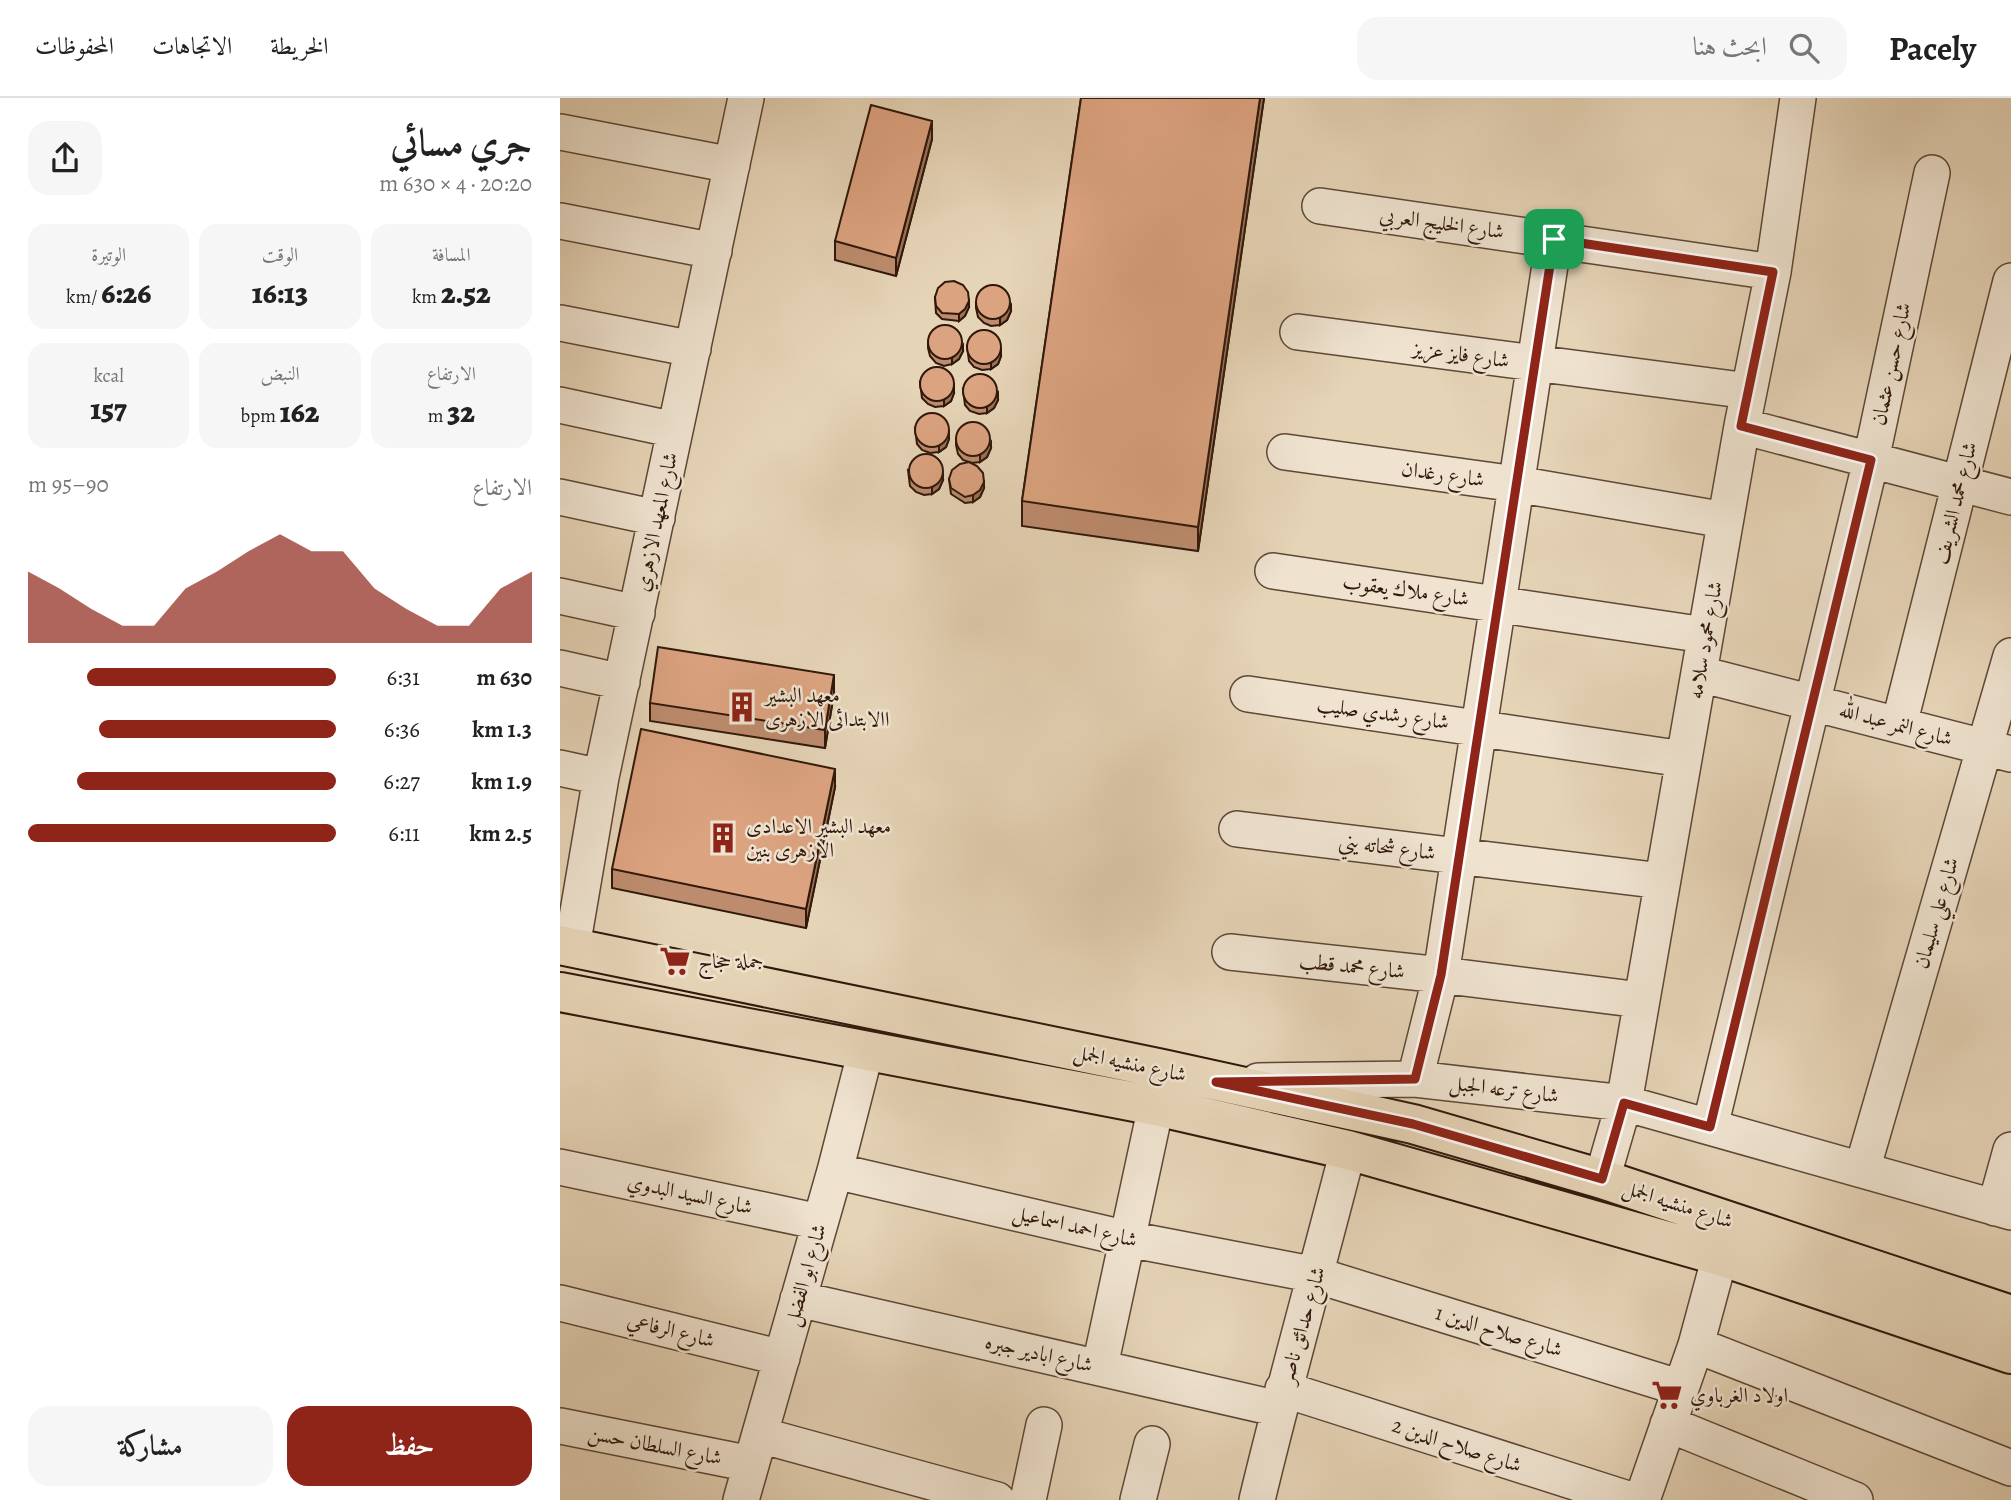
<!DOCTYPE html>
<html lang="ar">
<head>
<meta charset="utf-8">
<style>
  :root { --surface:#fff; --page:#f6f6f6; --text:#222; --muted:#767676; --line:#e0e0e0; --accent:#8f2418 }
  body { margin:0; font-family:Alegreya,Amiri,serif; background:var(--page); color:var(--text); direction:rtl; height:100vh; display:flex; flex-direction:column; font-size:26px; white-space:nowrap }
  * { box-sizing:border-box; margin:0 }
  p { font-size:23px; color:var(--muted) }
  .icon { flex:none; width:38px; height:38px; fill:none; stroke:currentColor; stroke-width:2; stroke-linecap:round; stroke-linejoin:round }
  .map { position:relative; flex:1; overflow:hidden; direction:ltr }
  .side { display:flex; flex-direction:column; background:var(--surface); width:560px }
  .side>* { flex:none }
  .pin { position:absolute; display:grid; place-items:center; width:60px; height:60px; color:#fff; margin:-30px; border-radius:14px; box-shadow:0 4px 10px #0006 }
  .round { display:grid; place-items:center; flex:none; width:74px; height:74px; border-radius:21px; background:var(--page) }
  .overview { display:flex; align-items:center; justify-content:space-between; height:119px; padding:0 28px }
  h1 { font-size:38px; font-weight:800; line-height:52px }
  .metrics { display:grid; grid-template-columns:repeat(3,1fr); gap:10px; height:119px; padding:7px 28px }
  .metrics div { display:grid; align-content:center; border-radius:18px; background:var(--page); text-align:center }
  .metrics b { font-size:30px; font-weight:800 }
  .metrics small { font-size:19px; font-weight:400 }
  .metrics p { font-size:19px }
  .chart { height:196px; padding:14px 28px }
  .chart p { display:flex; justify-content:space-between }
  .chart svg { width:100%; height:126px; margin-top:7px; fill:var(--accent); opacity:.7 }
  .button { display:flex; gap:14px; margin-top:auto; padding:14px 28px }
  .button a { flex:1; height:80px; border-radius:21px; background:var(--accent); color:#fff; font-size:28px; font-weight:800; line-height:80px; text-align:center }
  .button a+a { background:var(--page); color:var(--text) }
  ul { padding:0 28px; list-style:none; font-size:23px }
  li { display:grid; grid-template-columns:112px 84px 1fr; align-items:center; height:52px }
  li i { height:18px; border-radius:9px; background:var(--accent) }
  header { display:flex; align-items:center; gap:42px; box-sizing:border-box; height:98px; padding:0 35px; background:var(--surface); border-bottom:2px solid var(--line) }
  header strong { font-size:33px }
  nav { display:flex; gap:38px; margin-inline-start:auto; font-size:24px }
  .search { width:490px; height:63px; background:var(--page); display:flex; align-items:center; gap:18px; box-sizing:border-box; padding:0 24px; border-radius:21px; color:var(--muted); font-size:26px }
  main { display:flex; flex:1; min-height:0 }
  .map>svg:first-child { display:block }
</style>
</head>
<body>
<header>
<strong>Pacely</strong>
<div class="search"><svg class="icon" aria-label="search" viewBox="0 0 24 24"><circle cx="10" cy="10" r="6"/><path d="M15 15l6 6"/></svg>ابحث هنا</div>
<nav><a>الخريطة</a><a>الاتجاهات</a><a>المحفوظات</a></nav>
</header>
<main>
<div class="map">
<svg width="1451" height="1402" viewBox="0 0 1451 1402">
  <rect width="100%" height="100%" fill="#e6d4b7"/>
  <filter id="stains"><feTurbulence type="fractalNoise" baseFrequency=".00286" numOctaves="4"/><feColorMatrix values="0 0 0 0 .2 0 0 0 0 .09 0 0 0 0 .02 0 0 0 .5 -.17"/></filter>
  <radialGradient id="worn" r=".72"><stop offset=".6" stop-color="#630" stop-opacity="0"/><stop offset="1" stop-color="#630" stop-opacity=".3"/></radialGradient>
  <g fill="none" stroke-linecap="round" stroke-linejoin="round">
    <!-- minor casing -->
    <g stroke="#5e4736" stroke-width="38">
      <path id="minor" d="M 0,34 L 172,67
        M 760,108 L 1213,174
        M 0,123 L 154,153
        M 0,225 L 133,251
        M 738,234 L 1189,293
        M 0,307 L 115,332
        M 1182,328 L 1451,399
        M 725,354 L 956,386 L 1165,422
        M 0,399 L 97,420
        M 713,473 L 1145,537
        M 0,498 L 77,515
        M 0,570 L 62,584
        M 1140,576 L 1451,656
        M 688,596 L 1123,661
        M 1339,627 L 1451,183
        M 0,670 L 41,679
        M 677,731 L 1102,783
        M 12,849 L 41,679 L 186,0
        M 670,854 L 881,877 L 1081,902
        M 855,981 L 881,877 L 994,141
        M 698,983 L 855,981 L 1064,1005 L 1451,1114
        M 1150,1029 L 1311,362 L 1372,75
        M 0,1069 L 260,1124
        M 1302,1072 L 1451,558
        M 275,1073 L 568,1141 L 756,1177 L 1121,1290
        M 1042,1081 L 1064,1005 L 1182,328 L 1213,174 L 1238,0
        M 1435,1110 L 1451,1052
        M 238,1201 L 719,1311
        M 0,1205 L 222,1260
        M 1136,1247 L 1451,1370
        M 540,1268 L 596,1008
        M 723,1291 L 1071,1402
        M 1108,1326 L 1295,1402
        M 0,1328 L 191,1366
        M 200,1337 L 437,1402
        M 181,1402 L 275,1073 L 306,952
        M 468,1402 L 484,1327
        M 578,1402 L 592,1346
        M 697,1402 C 725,1285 758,1169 788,1052
        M 1082,1402 L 1136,1247 L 1160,1158"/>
    </g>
    <!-- primary casing -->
    <g stroke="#30180b" stroke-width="42">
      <path id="primary" d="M 0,847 L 603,971 L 853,1026 L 1042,1081 L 1451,1217
        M 0,894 L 596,1008 L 788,1052 L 1160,1158 L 1451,1256"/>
    </g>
    <!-- minor -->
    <use href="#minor" stroke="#efe3d0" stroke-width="35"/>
    <!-- primary -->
    <use href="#primary" stroke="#e6d4b7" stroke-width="38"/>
  </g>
  <!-- wall -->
  <path fill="#bd8c6e" stroke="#30180b" stroke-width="2" d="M 521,0 L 704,0 L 638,453 L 462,428 L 462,403 Z
    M 372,41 L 336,178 L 275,162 L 275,143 Z
    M 375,199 L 409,209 L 405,218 L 399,223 L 382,221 L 376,215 Z
    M 416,204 L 451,213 L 447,222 L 440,227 L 431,228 L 424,225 L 418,219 L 416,210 Z
    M 368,243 L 403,253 L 399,261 L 392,266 L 384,268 L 376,265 L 370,258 L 368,250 Z
    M 407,248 L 441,258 L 438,266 L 431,271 L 422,272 L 414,269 L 409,263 Z
    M 360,284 L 394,295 L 391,303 L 384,308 L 375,309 L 368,306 L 362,300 Z
    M 403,291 L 438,302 L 434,310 L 427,315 L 419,316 L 410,313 L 405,307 Z
    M 355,330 L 389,341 L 386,349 L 379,354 L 370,355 L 362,352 L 357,346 Z
    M 396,340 L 431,350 L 427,359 L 420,364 L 412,365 L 403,362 L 398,356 L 396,347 Z
    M 348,372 L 383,382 L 379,391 L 372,396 L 364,397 L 356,394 L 350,388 Z
    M 389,381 L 424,390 L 420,399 L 413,404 L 405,405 L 391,396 Z
    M 274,595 L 265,650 L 90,623 L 90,605 Z
    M 275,689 L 246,830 L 52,790 L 52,771 Z"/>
  <!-- shaded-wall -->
  <path fill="#9a725a" stroke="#30180b" stroke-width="2" d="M 700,0 L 704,0 L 638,453 L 638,429 Z
    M 372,23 L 372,41 L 336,178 L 336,160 Z
    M 409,203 L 409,209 L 405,218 L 399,223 L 399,216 Z
    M 451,207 L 451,213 L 447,222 L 440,227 L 440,220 Z
    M 403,247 L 403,253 L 399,261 L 392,266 L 392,260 Z
    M 441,252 L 441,258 L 438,266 L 431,271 L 431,265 Z
    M 394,288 L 394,295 L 391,303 L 384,308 L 384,302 Z
    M 438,295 L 438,302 L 434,310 L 427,315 L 427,309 Z
    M 389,334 L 389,341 L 386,349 L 379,354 L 379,348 Z
    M 431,344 L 431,350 L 427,359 L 420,364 L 420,357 Z
    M 383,376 L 383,382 L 379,391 L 372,396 L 372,389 Z
    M 424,384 L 424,390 L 420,399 L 413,404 L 413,397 Z
    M 274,577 L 274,595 L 265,650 L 265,632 Z
    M 275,671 L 275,689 L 246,830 L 246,811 Z"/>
  <!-- building -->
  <path fill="#dca380" stroke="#30180b" stroke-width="2" d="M 521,0 L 700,0 L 638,429 L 462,403 Z
    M 311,7 L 372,23 L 336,160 L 275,143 Z
    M 394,183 L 403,187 L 408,194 L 409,203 L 405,211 L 399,216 L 382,215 L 376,208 L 375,199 L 378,190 L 385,184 Z
    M416 204a17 17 0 1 1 34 0a17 17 0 1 1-34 0Z
    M368 244a17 17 0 1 1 34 0a17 17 0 1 1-34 0Z
    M407 249a17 17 0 1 1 34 0a17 17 0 1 1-34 0Z
    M360 286a17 17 0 1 1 34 0a17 17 0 1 1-34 0Z
    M403 293a17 17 0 1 1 34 0a17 17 0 1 1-34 0Z
    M355 332a17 17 0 1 1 34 0a17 17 0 1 1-34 0Z
    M396 341a17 17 0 1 1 34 0a17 17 0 1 1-34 0Z
    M349 373a17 17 0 1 1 34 0a17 17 0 1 1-34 0Z
    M 409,364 L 417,368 L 423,375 L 424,384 L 420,392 L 413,397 L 405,399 L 391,390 L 389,381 L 392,372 L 400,366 Z
    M 98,549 L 274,577 L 265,632 L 90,605 Z
    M 81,631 L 275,671 L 246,811 L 52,771 Z"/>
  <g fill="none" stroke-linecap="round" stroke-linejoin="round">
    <!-- route casing -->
    <g stroke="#fff" stroke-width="14">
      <path id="route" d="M 994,141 L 1213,174 L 1181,328 L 1311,362 L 1150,1029 L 1064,1005 L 1042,1081 L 853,1026 L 656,984 L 855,981 L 881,877 Z"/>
    </g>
    <!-- route -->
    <use href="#route" stroke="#8f2418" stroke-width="9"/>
  </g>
  <!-- icons -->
  <defs>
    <g id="building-bare" transform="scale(2.415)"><path d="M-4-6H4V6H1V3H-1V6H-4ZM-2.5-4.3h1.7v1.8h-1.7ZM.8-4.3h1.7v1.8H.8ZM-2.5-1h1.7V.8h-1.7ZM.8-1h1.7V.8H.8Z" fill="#8f2418" stroke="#efe3d0" stroke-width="2.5" paint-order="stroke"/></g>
    <g id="supermarket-bare" transform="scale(2.415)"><path d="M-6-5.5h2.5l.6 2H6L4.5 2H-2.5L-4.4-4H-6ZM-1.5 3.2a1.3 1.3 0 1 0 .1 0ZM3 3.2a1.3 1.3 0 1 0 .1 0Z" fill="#8f2418" stroke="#efe3d0" stroke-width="2.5" paint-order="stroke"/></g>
  </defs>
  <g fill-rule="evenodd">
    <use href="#building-bare" x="182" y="609"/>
    <use href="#building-bare" x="163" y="740"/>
    <use href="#supermarket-bare" x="115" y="863"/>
    <use href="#supermarket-bare" x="1107" y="1297"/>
  </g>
  <g text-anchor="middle" stroke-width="5" stroke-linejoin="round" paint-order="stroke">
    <!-- street labels -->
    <g font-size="21" fill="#30180b" stroke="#efe3d0">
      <text transform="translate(882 125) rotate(8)" y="7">شارع الخليج العربي</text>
      <text transform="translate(901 256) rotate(8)" y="7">شارع فايز عزيز</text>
      <text transform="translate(1331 266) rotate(-78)" y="7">شارع حسن عثمان</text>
      <text transform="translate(883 376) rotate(8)" y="7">شارع رغدان</text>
      <text transform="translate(1395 405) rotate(-76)" y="7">شارع محمد الشريف</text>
      <text transform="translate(96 424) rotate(-78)" y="7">شارع المعهد الازهري</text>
      <text transform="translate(846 492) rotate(8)" y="7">شارع ملاك يعقوب</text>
      <text transform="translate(1145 542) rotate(-80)" y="7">شارع محمود سلامه</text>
      <text transform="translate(823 615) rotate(8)" y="7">شارع رشدي صليب</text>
      <text transform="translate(1336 626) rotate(15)" y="7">شارع النمر عبد الله</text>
      <text transform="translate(827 749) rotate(7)" y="7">شارع شحاته يني</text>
      <text transform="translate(1376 815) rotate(-74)" y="7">شارع علي سليمان</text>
      <text transform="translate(792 868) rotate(6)" y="7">شارع محمد قطب</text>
      <text transform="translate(570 965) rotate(12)" y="7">شارع منشيه الجمل</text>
      <text transform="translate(944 991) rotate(7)" y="7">شارع ترعه الجبل</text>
      <text transform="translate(130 1096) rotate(12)" y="7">شارع السيد البدوي</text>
      <text transform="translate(1118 1106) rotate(18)" y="7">شارع منشيه الجمل</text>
      <text transform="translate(515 1128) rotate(13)" y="7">شارع احمد اسماعيل</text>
      <text transform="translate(245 1177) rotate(-74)" y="7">شارع ابو الفضل</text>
      <text transform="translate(742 1227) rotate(-74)" y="7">شارع حدائق ناصر</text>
      <text transform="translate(111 1232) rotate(14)" y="7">شارع الرفاعي</text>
      <text transform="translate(939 1233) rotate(17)" y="7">شارع صلاح الدين 1</text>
      <text transform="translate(479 1255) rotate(13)" y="7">شارع ابادير جبره</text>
      <text transform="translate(95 1347) rotate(11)" y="7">شارع السلطان حسن</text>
      <text transform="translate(897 1347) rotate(18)" y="7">شارع صلاح الدين 2</text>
    </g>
    <!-- poi labels -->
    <g font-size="21" fill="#30180b" stroke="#efe3d0" text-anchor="start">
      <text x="205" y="604">معهد البشير<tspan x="205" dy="24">االابتدائى الازهرى</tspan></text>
      <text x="186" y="735">معهد البشير الاعدادى<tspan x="186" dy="24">الازهرى بنين</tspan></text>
      <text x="138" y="870">جملة حجاج</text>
      <text x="1130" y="1304">اولاد الغرباوي</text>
    </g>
  </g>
  <rect width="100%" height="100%" filter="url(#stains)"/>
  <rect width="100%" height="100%" fill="url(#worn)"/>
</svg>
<div class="pin" style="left:994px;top:141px;background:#1e9e55"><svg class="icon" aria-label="arrive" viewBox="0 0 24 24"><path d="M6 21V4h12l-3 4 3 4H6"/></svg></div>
</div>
<section class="side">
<div class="overview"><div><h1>جري مسائي</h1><p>20:20 · 4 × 630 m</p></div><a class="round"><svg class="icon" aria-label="share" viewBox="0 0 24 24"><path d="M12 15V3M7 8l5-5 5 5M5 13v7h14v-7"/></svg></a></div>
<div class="metrics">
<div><p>المسافة</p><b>2.52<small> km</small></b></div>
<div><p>الوقت</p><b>16:13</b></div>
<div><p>الوتيرة</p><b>6:26<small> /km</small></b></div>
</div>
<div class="metrics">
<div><p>الارتفاع</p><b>32<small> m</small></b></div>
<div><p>النبض</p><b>162<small> bpm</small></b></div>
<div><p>kcal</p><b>157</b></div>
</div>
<div class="chart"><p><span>الارتفاع</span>90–95 m</p>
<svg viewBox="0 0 160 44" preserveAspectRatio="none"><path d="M0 44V19L10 25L20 32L30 38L40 38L50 25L60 19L70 12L80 6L90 12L100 12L110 25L120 32L130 38L140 38L150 25L160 19V44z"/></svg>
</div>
<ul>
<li><b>630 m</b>6:31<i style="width:81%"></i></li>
<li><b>1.3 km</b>6:36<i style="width:77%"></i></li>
<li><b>1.9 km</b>6:27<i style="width:84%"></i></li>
<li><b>2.5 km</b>6:11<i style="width:100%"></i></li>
</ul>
<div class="button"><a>حفظ</a><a>مشاركة</a></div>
</section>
</main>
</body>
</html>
